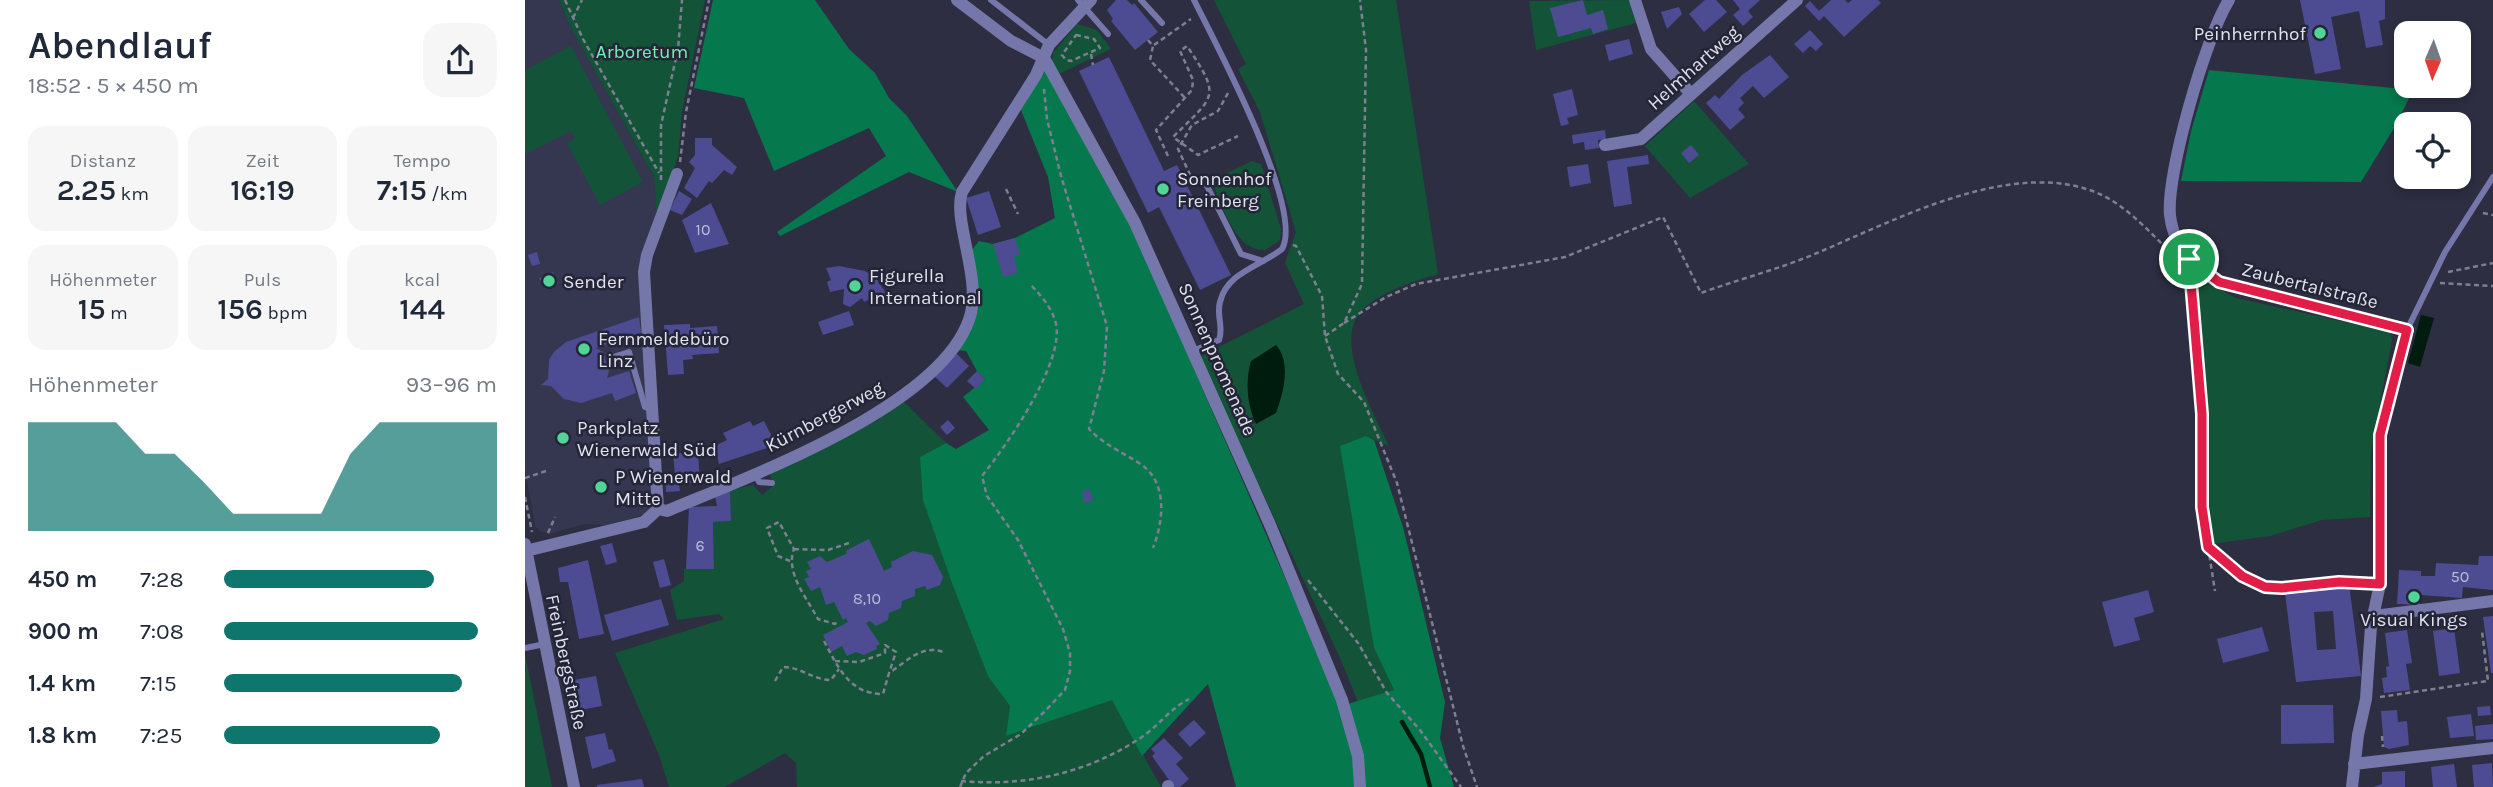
<!DOCTYPE html>
<html lang="de">
<head>
<meta charset="utf-8">
<style>
  :root { --surface:#fff; --page:#f6f6f7; --text:#1f2937; --muted:#747a83; --accent:#0f766e }
  body { margin:0; font-family:Karla,sans-serif; background:var(--page); color:var(--text); height:100vh; display:flex; flex-direction:column; font-size:26px; white-space:nowrap }
  * { box-sizing:border-box; margin:0 }
  p { font-size:23px; color:var(--muted) }
  .icon { flex:none; width:38px; height:38px; fill:none; stroke:currentColor; stroke-width:2; stroke-linecap:round; stroke-linejoin:round }
  .map { position:relative; flex:1; overflow:hidden }
  .panel { display:flex; flex-direction:column; background:var(--surface); width:525px }
  .panel>* { flex:none }
  .needle { width:46px; rotate:182deg }
  .fabs { position:absolute; left:1869px; top:21px; display:grid; gap:14px }
  .fabs a { display:grid; place-items:center; width:77px; height:77px; border-radius:14px; background:var(--surface); box-shadow:0 4px 10px #0003; font-size:35px }
  .pin { position:absolute; display:grid; place-items:center; width:60px; height:60px; color:#fff; margin:-30px; border:4px solid #fff; border-radius:50%; box-shadow:0 2px 7px #0007 }
  .round { display:grid; place-items:center; flex:none; width:74px; height:74px; border-radius:21px; background:var(--page) }
  .headline { display:flex; align-items:center; justify-content:space-between; height:119px; padding:0 28px }
  h1 { font-size:38px; font-weight:600; line-height:52px }
  .figures { display:grid; grid-template-columns:repeat(3,1fr); gap:10px; height:119px; padding:7px 28px }
  .figures div { display:grid; align-content:center; border-radius:18px; background:var(--page); text-align:center }
  .figures b { font-size:30px; font-weight:600 }
  .figures small { font-size:19px; font-weight:400 }
  .figures p { font-size:19px }
  .chart { height:196px; padding:14px 28px }
  .chart p { display:flex; justify-content:space-between }
  .chart svg { width:100%; height:126px; margin-top:7px; fill:var(--accent); opacity:.7 }
  ul { padding:0 28px; list-style:none; font-size:23px }
  li { display:grid; grid-template-columns:112px 84px 1fr; align-items:center; height:52px }
  li i { height:18px; border-radius:9px; background:var(--accent) }
  main { display:flex; flex:1; min-height:0 }
  .map>svg:first-child { display:block }
</style>
</head>
<body>
<main>
<section class="panel">
<div class="headline"><div><h1>Abendlauf</h1><p>18:52 · 5 × 450 m</p></div><a class="round"><svg class="icon" aria-label="share" viewBox="0 0 24 24"><path d="M12 15V3M7 8l5-5 5 5M5 13v7h14v-7"/></svg></a></div>
<div class="figures">
<div><p>Distanz</p><b>2.25<small> km</small></b></div>
<div><p>Zeit</p><b>16:19</b></div>
<div><p>Tempo</p><b>7:15<small> /km</small></b></div>
</div>
<div class="figures">
<div><p>Höhenmeter</p><b>15<small> m</small></b></div>
<div><p>Puls</p><b>156<small> bpm</small></b></div>
<div><p>kcal</p><b>144</b></div>
</div>
<div class="chart"><p><span>Höhenmeter</span>93–96 m</p>
<svg viewBox="0 0 160 44" preserveAspectRatio="none"><path d="M0 44V6L10 6L20 6L30 6L40 17L50 17L60 27L70 38L80 38L90 38L100 38L110 17L120 6L130 6L140 6L150 6L160 6V44z"/></svg>
</div>
<ul>
<li><b>450 m</b>7:28<i style="width:77%"></i></li>
<li><b>900 m</b>7:08<i style="width:93%"></i></li>
<li><b>1.4 km</b>7:15<i style="width:87%"></i></li>
<li><b>1.8 km</b>7:25<i style="width:79%"></i></li>
</ul>
</section>
<div class="map">
<svg width="1968" height="787" viewBox="0 0 1968 787">
  <rect width="100%" height="100%" fill="#2d2e42"/>
  <!-- built -->
  <path fill="#353650" d="M 0,0 L 34,0 L 46,28 L 129,177 L 132,218 L 116,275 L 115,310 L 130,503 L 120,514 L 101,520 L 81,525 L 60,524 L 24,534 L 15,531 L 10,526 L 0,468 Z"/>
  <!-- green -->
  <path fill="#135438" d="M 34,0 L 180,0 L 157,112 L 153,157 L 132,218 L 129,177 L 46,28 Z
    M 689,0 L 871,0 L 913,274 C 889,281 847,294 832,317 C 812,349 850,416 864,446 L 841,436 L 843,606 L 849,648 L 869,690 L 833,702 L 816,660 L 674,357 L 779,304 L 760,263 L 771,232 L 735,112 L 713,69 L 721,64 Z
    M 1104,0 L 1111,23 L 1011,50 L 1004,1 Z
    M 552,24 L 572,30 L 586,49 L 534,74 L 527,62 L 528,53 Z
    M 46,46 L 118,182 L 75,205 L 42,143 L 50,138 L 46,131 L 0,154 L 0,70 Z
    M 1169,101 L 1224,164 L 1165,198 L 1120,146 Z
    M 727,161 L 736,164 L 756,229 L 755,240 L 740,250 C 709,251 698,205 686,181 Z
    M 1668,275 L 1711,298 L 1865,332 L 1867,340 L 1846,452 L 1845,517 L 1797,520 L 1745,536 L 1686,544 L 1679,474 L 1681,411 Z
    M 378,401 L 421,443 L 395,457 L 463,675 L 485,706 L 481,736 L 587,699 L 636,787 L 272,787 L 271,763 L 260,753 L 200,787 L 144,787 L 134,755 L 90,653 L 199,619 L 194,614 L 152,620 L 145,590 L 159,581 L 159,569 L 189,568 L 188,522 L 206,521 L 205,490 L 228,485 L 237,495 L 248,486 L 245,473 L 351,421 Z
    M 0,654 L 27,787 L 0,787 Z"/>
  <!-- forest -->
  <path fill="#06784e" d="M 188,0 L 290,0 L 324,49 L 350,73 L 364,98 L 382,116 L 433,192 L 384,172 L 255,236 L 252,232 L 361,156 L 344,128 L 249,171 L 219,98 L 169,88 Z
    M 520,70 L 532,86 L 606,225 L 816,706 L 869,690 L 849,648 L 815,446 L 841,436 L 849,440 L 878,527 L 920,702 L 915,738 L 929,787 L 711,787 L 683,684 L 617,756 L 587,700 L 481,736 L 485,706 L 463,676 L 427,583 L 398,500 L 395,457 L 421,443 L 431,449 L 464,430 L 438,397 L 460,379 L 452,371 L 441,351 L 432,350 L 441,336 L 447,250 L 454,241 L 468,244 L 490,238 L 530,218 L 523,177 L 496,110 Z
    M 1684,70 L 1888,90 L 1871,125 L 1836,182 L 1656,181 L 1666,131 Z"/>
  <!-- water -->
  <path fill="#001c0e" d="M 1896,315 L 1909,318 L 1895,367 L 1883,363 Z
    M 751,345 C 767,363 758,394 751,413 L 731,424 C 722,405 720,381 726,361 Z"/>
  <g fill="none" stroke-linecap="round" stroke-linejoin="round">
    <!-- stream -->
    <path stroke="#001c0e" stroke-width="4.5" d="M 877,722 L 896,754 L 905,787"/>
  </g>
  <!-- building -->
  <path fill="#4d4c93" fill-rule="evenodd" d="M 591,0 L 602,0 L 607,5 L 609,3 L 633,32 L 610,50 L 586,21 L 588,19 L 582,10 Z
    M 1058,0 L 1062,15 L 1078,10 L 1083,29 L 1068,34 L 1066,28 L 1033,37 L 1025,8 Z
    M 1180,0 L 1191,0 L 1202,12 L 1179,32 L 1164,14 Z
    M 1208,0 L 1235,0 L 1223,11 L 1228,17 L 1218,26 L 1208,15 L 1215,9 Z
    M 1306,0 L 1320,0 L 1323,3 L 1327,0 L 1353,0 L 1356,3 L 1319,37 L 1299,16 L 1294,21 L 1280,6 L 1285,1 L 1294,11 Z
    M 1775,0 L 1860,0 L 1860,19 L 1854,21 L 1858,45 L 1841,48 L 1834,11 L 1806,17 L 1816,69 L 1790,74 Z
    M 1154,7 L 1157,14 L 1142,29 L 1136,12 Z
    M 1285,30 L 1298,44 L 1291,51 L 1285,46 L 1278,53 L 1269,44 Z
    M 1104,39 L 1108,54 L 1084,61 L 1080,45 Z
    M 1245,55 L 1264,77 L 1239,98 L 1228,86 L 1215,98 L 1219,103 L 1213,109 L 1220,117 L 1205,130 L 1181,103 L 1190,95 L 1194,99 L 1217,75 Z
    M 584,57 L 639,171 L 652,165 L 706,275 L 675,290 L 634,207 L 623,213 L 554,71 Z
    M 1047,89 L 1053,115 L 1042,118 L 1044,124 L 1036,126 L 1028,94 Z
    M 1080,130 L 1081,139 L 1073,140 L 1074,148 L 1060,150 L 1059,142 L 1048,144 L 1047,135 Z
    M 170,138 L 187,138 L 187,145 L 212,167 L 207,175 L 199,170 L 187,183 L 184,181 L 172,198 L 159,188 L 170,168 L 164,162 L 170,155 Z
    M 1166,145 L 1174,155 L 1164,163 L 1156,153 Z
    M 1123,155 L 1124,164 L 1102,167 L 1107,204 L 1089,207 L 1082,161 Z
    M 1063,164 L 1066,183 L 1045,187 L 1042,167 Z
    M 154,191 L 167,199 L 157,215 L 145,210 Z
    M 464,191 L 476,227 L 453,235 L 441,198 Z
    M 186,203 L 204,244 L 170,253 L 157,220 Z
    M 490,238 L 495,255 L 489,256 L 493,273 L 478,277 L 468,244 Z
    M 12,252 L 15,264 L 7,266 L 3,255 Z
    M 314,266 L 340,271 L 351,278 L 364,298 L 356,300 L 354,294 L 339,302 L 337,298 L 325,307 L 318,304 L 319,289 L 305,292 L 302,282 L 306,280 L 301,268 Z
    M 28,272 L 33,283 L 20,289 L 14,278 Z
    M 324,311 L 329,325 L 298,335 L 293,322 Z
    M 114,317 L 116,333 L 71,348 L 78,352 L 84,371 L 82,378 L 104,371 L 111,393 L 90,401 L 87,393 L 56,403 L 39,399 L 26,386 L 16,385 L 23,379 L 24,360 L 29,352 L 41,342 Z
    M 165,324 L 165,328 L 192,326 L 194,353 L 167,355 L 168,359 L 158,360 L 159,374 L 143,375 L 139,325 Z
    M 430,352 L 444,366 L 422,388 L 408,375 Z
    M 452,371 L 460,379 L 451,389 L 442,381 Z
    M 423,420 L 430,428 L 422,435 L 415,427 Z
    M 225,421 L 228,426 L 239,421 L 251,445 L 194,464 L 190,446 L 202,440 L 198,433 Z
    M 173,452 L 175,483 L 154,484 L 155,491 L 141,492 L 140,476 L 150,475 L 148,454 Z
    M 565,489 L 568,501 L 559,503 L 557,491 Z
    M 205,490 L 206,521 L 188,522 L 189,569 L 161,569 L 164,507 L 192,506 L 190,496 Z
    M 344,539 L 359,571 L 367,567 L 366,562 L 388,551 L 407,555 L 418,577 L 415,585 L 402,590 L 400,586 L 390,589 L 390,596 L 377,601 L 376,608 L 364,613 L 363,620 L 351,626 L 345,621 L 341,623 L 355,644 L 351,646 L 352,649 L 339,655 L 331,652 L 322,656 L 317,646 L 306,652 L 298,635 L 323,622 L 321,618 L 318,620 L 309,602 L 301,605 L 295,587 L 286,591 L 279,579 L 284,577 L 281,571 L 286,569 L 282,562 L 295,556 L 302,562 L 321,554 L 322,550 Z
    M 87,543 L 92,562 L 81,565 L 75,546 Z
    M 1954,556 L 1968,556 L 1968,590 L 1938,587 L 1937,598 L 1895,595 L 1895,605 L 1872,604 L 1874,570 L 1896,571 L 1896,576 L 1910,576 L 1911,563 L 1953,565 Z
    M 139,559 L 146,585 L 135,588 L 128,562 Z
    M 63,560 L 79,634 L 54,639 L 43,582 L 35,582 L 33,568 Z
    M 1824,584 L 1836,676 L 1771,682 L 1760,593 ZM 1808,611 L 1811,649 L 1792,650 L 1789,612 Z
    M 1623,590 L 1629,612 L 1609,618 L 1615,640 L 1589,647 L 1577,602 Z
    M 136,599 L 144,625 L 87,641 L 79,615 Z
    M 1968,616 L 1968,673 L 1966,673 L 1958,617 Z
    M 1737,627 L 1744,651 L 1698,663 L 1692,639 Z
    M 1929,628 L 1935,673 L 1914,676 L 1908,631 Z
    M 1882,630 L 1887,663 L 1881,664 L 1885,690 L 1859,693 L 1857,678 L 1862,677 L 1861,667 L 1864,666 L 1860,633 Z
    M 71,676 L 77,706 L 55,710 L 49,680 Z
    M 1756,705 L 1808,705 L 1809,743 L 1756,744 Z
    M 1965,706 L 1966,715 L 1953,716 L 1952,707 Z
    M 1872,710 L 1873,722 L 1882,721 L 1884,745 L 1864,749 L 1859,747 L 1856,711 Z
    M 1946,714 L 1949,736 L 1925,738 L 1922,717 Z
    M 669,720 L 681,733 L 665,747 L 653,734 Z
    M 1968,724 L 1968,739 L 1951,740 L 1950,726 Z
    M 80,733 L 84,750 L 87,749 L 91,761 L 67,769 L 60,737 Z
    M 639,738 L 658,758 L 651,764 L 664,779 L 655,787 L 649,787 L 627,756 L 630,753 L 626,749 Z
    M 1967,763 L 1968,787 L 1949,787 L 1947,765 Z
    M 1929,764 L 1932,787 L 1908,787 L 1906,767 Z
    M 1880,771 L 1880,787 L 1848,787 L 1857,784 L 1857,772 Z
    M 117,779 L 119,787 L 72,787 L 72,785 Z"/>
  <g fill="none" stroke-linecap="round" stroke-linejoin="round">
    <!-- path -->
    <path stroke="#7e7f90" stroke-width="2.5" stroke-dasharray="5 3.5" stroke-linecap="butt" d="M 40,0 L 58,39 L 134,173
      M 48,18 L 57,0
      M 551,35 L 569,39 L 575,48 L 546,61 L 541,60 L 537,55 Z
      M 623,40 L 628,46 L 625,60 L 660,98
      M 629,45 L 666,19
      M 566,54 L 568,65
      M 519,89 L 522,119 L 536,176 L 582,326 L 579,371 L 564,429 C 578,444 597,452 614,463 C 643,481 639,520 628,548
      M 643,156 L 631,130 L 667,90 L 668,80 L 655,51 L 662,46 C 697,98 690,95 648,137 L 673,155 L 713,136
      M 155,162 L 161,112 L 184,0
      M 136,180 L 136,125 L 153,49 L 157,0
      M 669,183 L 653,149 L 667,125 L 693,111 L 703,93
      M 481,189 L 493,214
      M 1958,213 L 1968,215
      M 768,245 L 771,246 L 797,296 L 800,336 L 813,374 L 839,402 L 872,483 L 938,746 L 952,787
      M 1923,272 L 1968,263
      M 1663,276 L 1677,414 L 1677,507 L 1683,547 C 1740,607 1769,580 1841,584
      M 1915,283 L 1968,286
      M 819,323 L 861,297 L 891,284 L 1040,257 L 1138,217 L 1176,293 C 1214,279 1255,269 1292,253 C 1371,220 1491,155 1577,195 C 1601,207 1620,227 1639,246
      M 800,336 L 819,323 L 837,284 L 841,50 L 835,0
      M 0,478 L 21,471
      M 0,497 L 7,532
      M 23,533 L 30,517
      M 1683,547 L 1690,591
      M 269,549 L 303,550 L 324,543
      M 265,561 L 253,556 L 242,528 L 254,522 L 269,549 C 260,573 282,598 293,619 L 310,624 L 313,620
      M 783,580 L 833,643 L 862,693 L 895,730 L 936,787
      M 299,641 C 313,667 324,694 358,694 L 364,673 C 381,662 397,644 418,652
      M 310,661 L 334,662 L 360,653 L 360,645 L 371,652 L 364,673
      M 250,681 L 258,667 C 276,667 288,680 306,680 L 314,669
      M 1855,697 L 1963,681 L 1957,631
      M 1857,736 L 1858,747
      M 436,781 C 501,787 563,773 617,737 C 633,726 646,708 664,699
      M 435,787 L 441,773 L 459,756 L 496,734 L 520,711 L 540,690 L 545,671 L 545,653 L 538,629 L 493,540 L 462,496 L 457,476 C 482,445 539,363 531,324 C 527,307 516,296 505,284"/>
    <!-- service -->
    <path stroke="#7577aa" stroke-width="6" d="M 466,0 L 524,45
      M 553,0 L 583,34
      M 616,0 L 637,23
      M 680,182 L 716,254 L 738,261
      M 1882,330 L 1920,252 L 1968,177
      M 668,351 L 694,340 C 699,328 691,315 695,302 C 702,272 736,266 757,249 C 780,209 690,43 669,0
      M 85,358 L 104,352 L 120,407 L 125,409
      M 230,474 L 234,482 L 247,483
      M 0,648 L 20,644"/>
    <!-- minor -->
    <path stroke="#7577aa" stroke-width="12" d="M 432,0 L 486,41 L 519,58 L 610,223 L 746,527 L 817,700 L 833,756 L 835,787
      M 1110,0 L 1126,49 L 1165,93
      M 1704,0 C 1681,36 1641,174 1645,215 C 1648,246 1669,267 1694,282 L 1882,330 L 1855,435 L 1855,584 L 1846,626 L 1841,699 L 1833,735 L 1827,787
      M 1080,145 L 1116,139 L 1272,0
      M 133,509 L 142,511 C 222,477 423,405 446,313 C 455,275 428,220 437,192 L 511,75 L 524,45 L 566,0
      M 133,509 L 119,272 L 122,255 L 152,174
      M 0,544 L 49,787
      M 1,551 L 119,522 L 133,509
      M 1849,616 L 1968,601
      M 1829,764 L 1968,748
      M 643,786 L 643,787"/>
  </g>
  <g fill="none" stroke-linecap="round" stroke-linejoin="round">
    <!-- route casing -->
    <g stroke="#fff" stroke-width="14">
      <path id="route" d="M 1664,259 L 1694,282 L 1882,330 L 1855,435 L 1855,584 L 1814,582 L 1757,588 L 1740,587 L 1717,576 L 1683,547 L 1677,507 L 1677,414 Z"/>
    </g>
    <!-- route -->
    <use href="#route" stroke="#e11d48" stroke-width="9"/>
  </g>
  <!-- markers -->
  <g fill="#52d397" stroke="#242537" stroke-width="2.5">
    <circle cx="1795" cy="33" r="7"/>
    <circle cx="638" cy="189" r="7"/>
    <circle cx="24" cy="281" r="7"/>
    <circle cx="330" cy="286" r="7"/>
    <circle cx="59" cy="349" r="7"/>
    <circle cx="38" cy="438" r="7"/>
    <circle cx="76" cy="487" r="7"/>
    <circle cx="1889" cy="597" r="7"/>
  </g>
  <g text-anchor="middle" stroke-width="5" stroke-linejoin="round" paint-order="stroke">
    <!-- number labels -->
    <g font-size="16" fill="#bbbcd7">
      <text x="178" y="235">10</text>
      <text x="175" y="551">6</text>
      <text x="1935" y="582">50</text>
      <text x="342" y="604">8,10</text>
    </g>
    <!-- poi labels -->
    <g font-size="19" fill="#e0e2ee" stroke="#242537" text-anchor="start">
      <text x="1781" y="40" text-anchor="end">Peinherrnhof</text>
      <text x="652" y="185">Sonnenhof<tspan x="652" dy="22">Freinberg</tspan></text>
      <text x="344" y="282">Figurella<tspan x="344" dy="22">International</tspan></text>
      <text x="38" y="288">Sender</text>
      <text x="73" y="345">Fernmeldebüro<tspan x="73" dy="22">Linz</tspan></text>
      <text x="52" y="434">Parkplatz<tspan x="52" dy="22">Wienerwald Süd</tspan></text>
      <text x="90" y="483">P Wienerwald<tspan x="90" dy="22">Mitte</tspan></text>
      <text x="1889" y="626" text-anchor="middle">Visual Kings</text>
    </g>
    <!-- park labels -->
    <g font-size="19" fill="#73f1b3" stroke="#242537">
      <text x="117" y="58">Arboretum</text>
    </g>
    <!-- street labels -->
    <g font-size="19" fill="#e0e2ee" stroke="#242537">
      <text transform="translate(1168 67) rotate(-42)" y="7">Helmhartweg</text>
      <text transform="translate(1785 285) rotate(14)" y="7">Zaubertalstraße</text>
      <text transform="translate(693 359) rotate(66)" y="7">Sonnenpromenade</text>
      <text transform="translate(299 416) rotate(-28)" y="7">Kürnbergerweg</text>
      <text transform="translate(42 662) rotate(78)" y="7">Freinbergstraße</text>
    </g>
  </g>
</svg>
<div class="fabs">
<a><svg class="needle" viewBox="-14 -14 28 28"><path d="M0-13l5 13h-10z" fill="#e53935"/><path d="M0 13l5-13h-10z" fill="#747a83"/></svg></a>
<a><svg class="icon" aria-label="locate" viewBox="0 0 24 24"><circle cx="12" cy="12" r="6"/><path d="M12 2v4M12 18v4M2 12h4M18 12h4"/></svg></a>
</div>
<div class="pin" style="left:1664px;top:259px;background:#1e9e55"><svg class="icon" aria-label="arrive" viewBox="0 0 24 24"><path d="M6 21V4h12l-3 4 3 4H6"/></svg></div>
</div>
</main>
</body>
</html>
